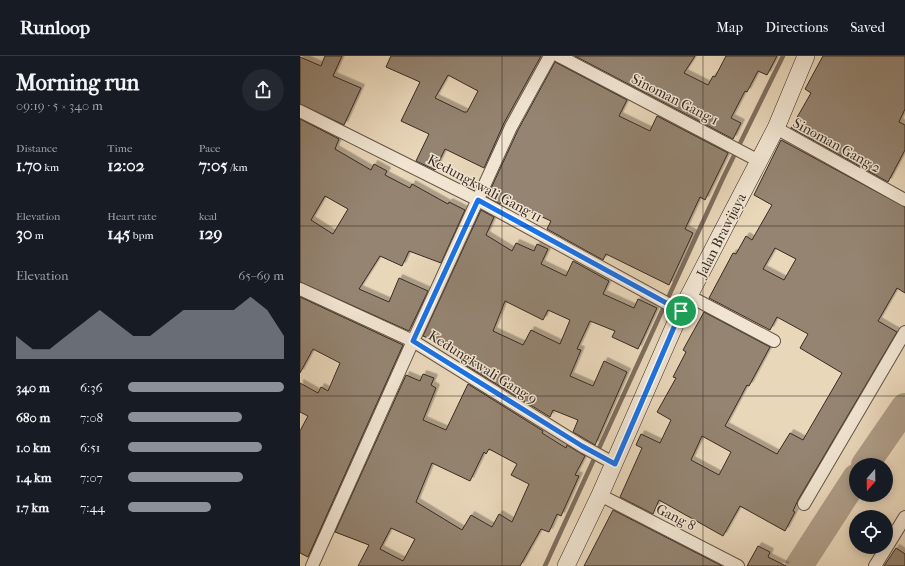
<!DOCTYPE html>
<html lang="en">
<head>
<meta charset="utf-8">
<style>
  :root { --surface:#171b24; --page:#242831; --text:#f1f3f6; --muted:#9ea1a6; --line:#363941; --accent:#8c9099 }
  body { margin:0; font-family:"IM FELL French Canon",serif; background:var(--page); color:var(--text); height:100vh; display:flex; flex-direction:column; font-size:15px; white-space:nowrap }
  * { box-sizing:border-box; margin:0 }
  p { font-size:13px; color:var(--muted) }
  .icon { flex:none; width:22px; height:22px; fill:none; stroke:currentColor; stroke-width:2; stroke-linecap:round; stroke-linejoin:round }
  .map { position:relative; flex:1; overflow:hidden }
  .side { display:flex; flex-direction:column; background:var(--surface); width:300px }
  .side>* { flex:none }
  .needle { width:26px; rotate:200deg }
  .fabs { position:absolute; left:549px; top:402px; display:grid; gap:8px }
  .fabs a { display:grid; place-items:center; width:44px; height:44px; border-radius:50%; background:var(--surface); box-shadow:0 2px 10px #0003; font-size:20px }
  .pin { position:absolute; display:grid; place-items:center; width:34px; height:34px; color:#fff; margin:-17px; border:2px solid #fff; border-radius:50%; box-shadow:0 1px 4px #0007 }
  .round { display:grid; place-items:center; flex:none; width:42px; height:42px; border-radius:21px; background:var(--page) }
  .summary { display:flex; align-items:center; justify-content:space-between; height:68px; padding:0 16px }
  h1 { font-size:22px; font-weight:800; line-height:30px }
  .metrics { display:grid; grid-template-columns:repeat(3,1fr); gap:6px; height:68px; padding:4px 16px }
  .metrics div { display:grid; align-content:center }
  .metrics b { font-size:17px; font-weight:800 }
  .metrics small { font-size:11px; font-weight:400 }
  .metrics p { font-size:11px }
  .chart { height:112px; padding:8px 16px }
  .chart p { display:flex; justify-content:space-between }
  .chart svg { width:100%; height:72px; margin-top:4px; fill:var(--accent); opacity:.7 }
  ul { padding:0 16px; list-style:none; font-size:13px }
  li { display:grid; grid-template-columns:64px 48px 1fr; align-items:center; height:30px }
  li i { height:10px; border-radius:5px; background:var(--accent) }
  header { display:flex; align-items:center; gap:24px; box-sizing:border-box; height:56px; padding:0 20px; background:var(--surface); border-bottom:1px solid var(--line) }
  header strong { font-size:19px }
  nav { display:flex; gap:22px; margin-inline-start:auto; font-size:14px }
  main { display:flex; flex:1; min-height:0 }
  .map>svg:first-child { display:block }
</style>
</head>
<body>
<header>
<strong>Runloop</strong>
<nav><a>Map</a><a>Directions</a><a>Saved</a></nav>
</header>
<main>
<section class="side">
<div class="summary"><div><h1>Morning run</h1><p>09:19 · 5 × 340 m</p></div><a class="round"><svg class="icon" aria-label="share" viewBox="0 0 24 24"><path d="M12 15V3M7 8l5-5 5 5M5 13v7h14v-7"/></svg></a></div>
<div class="metrics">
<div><p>Distance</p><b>1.70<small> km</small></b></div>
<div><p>Time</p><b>12:02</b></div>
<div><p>Pace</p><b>7:05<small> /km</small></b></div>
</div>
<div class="metrics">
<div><p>Elevation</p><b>30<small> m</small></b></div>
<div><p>Heart rate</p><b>145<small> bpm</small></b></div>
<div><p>kcal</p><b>129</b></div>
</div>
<div class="chart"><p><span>Elevation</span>65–69 m</p>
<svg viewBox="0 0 160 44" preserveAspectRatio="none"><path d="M0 44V30L10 38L20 38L30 30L40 22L50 14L60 22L70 30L80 30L90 22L100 14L110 14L120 14L130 14L140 6L150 14L160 30V44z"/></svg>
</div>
<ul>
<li><b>340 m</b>6:36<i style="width:100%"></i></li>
<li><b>680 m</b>7:08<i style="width:73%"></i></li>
<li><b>1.0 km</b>6:51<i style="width:86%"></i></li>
<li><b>1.4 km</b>7:07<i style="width:74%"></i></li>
<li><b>1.7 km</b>7:44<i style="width:53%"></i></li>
</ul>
</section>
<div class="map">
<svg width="605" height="510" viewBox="0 0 605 510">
  <defs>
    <filter id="shadow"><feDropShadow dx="3.5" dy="-3.5" stdDeviation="0" flood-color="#0004"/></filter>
  </defs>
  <rect width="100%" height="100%" fill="#e9d7ba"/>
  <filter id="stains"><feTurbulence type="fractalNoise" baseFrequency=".005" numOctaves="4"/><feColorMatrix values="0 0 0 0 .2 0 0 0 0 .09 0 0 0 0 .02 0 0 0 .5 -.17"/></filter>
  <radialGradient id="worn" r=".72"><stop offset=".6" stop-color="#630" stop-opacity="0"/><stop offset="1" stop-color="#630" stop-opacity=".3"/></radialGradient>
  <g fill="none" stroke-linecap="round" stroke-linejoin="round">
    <!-- stream -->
    <path stroke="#7e6e5e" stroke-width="4.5" d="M 245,510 L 423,122 L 483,0"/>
    <!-- river -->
    <path stroke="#ad9c86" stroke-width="28" d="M 565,409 L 605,351
      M 499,510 L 556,422"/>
  </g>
  <!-- building -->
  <path fill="#948471" stroke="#382a22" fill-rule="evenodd" filter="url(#shadow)" d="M 25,0 L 42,0 L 33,20 L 61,32 L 44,69 L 0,48 L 0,1 L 21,10 Z
    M 91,0 L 241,0 L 204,67 L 184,112 L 145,93 L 135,114 L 116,105 L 129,78 L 101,65 L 120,26 L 86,11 ZM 148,19 L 178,35 L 167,56 L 164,56 L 135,42 Z
    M 275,0 L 395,0 L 384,17 L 408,29 L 413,20 L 415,21 L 426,0 L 477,0 L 467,19 L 458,15 L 447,36 L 445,35 L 431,62 L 441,67 L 433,83 Z
    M 523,0 L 605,0 L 605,53 L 599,66 L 605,69 L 605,94 L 588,126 L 491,72 L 511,37 L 505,33 Z
    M 255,6 L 327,44 L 319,60 L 350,75 L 357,60 L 428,97 L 405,144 L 400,141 L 385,173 L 393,177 L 369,229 L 306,198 L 303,204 L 247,173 L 251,165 L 203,143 L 200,148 L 187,141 L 218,74 Z
    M 0,63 L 39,83 L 35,93 L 71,114 L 74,108 L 87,115 L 85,119 L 110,132 L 112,128 L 148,148 L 149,146 L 165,154 L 141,207 L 109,195 L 102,210 L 80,200 L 59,233 L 89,246 L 99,222 L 128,235 L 109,275 L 0,226 ZM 25,140 L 48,153 L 33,178 L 11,164 Z
    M 481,84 L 605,151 L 605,237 L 597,232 L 578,265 L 597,276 L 498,444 L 493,455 L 495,456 L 485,475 L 440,450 L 423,480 L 359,444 L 353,458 L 320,441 L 342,392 L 336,389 L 341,378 L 360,387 L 371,364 L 357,356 L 376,322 L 373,321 L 386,296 L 383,294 L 404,256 L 470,291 L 449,330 L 447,329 L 425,370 L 477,398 L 490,377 L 503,384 L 542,317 L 500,292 L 508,278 L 477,261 L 470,274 L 409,242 L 433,197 L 436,198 L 446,180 L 452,184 L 472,149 L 454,139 ZM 475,192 L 496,203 L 484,224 L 463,213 ZM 402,380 L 431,396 L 419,419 L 391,404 Z
    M 181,154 L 194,161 L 186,179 L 212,195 L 216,187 L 234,195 L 237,188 L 248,193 L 241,208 L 266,220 L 273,205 L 309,225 L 303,238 L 334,252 L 338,243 L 357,252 L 338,293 L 312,281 L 315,275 L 290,265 L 277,293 L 281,294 L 270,320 L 293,330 L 304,305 L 327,316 L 295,389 L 273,376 L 278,364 L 253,354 L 250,361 L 162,307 L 166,298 L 123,280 ZM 205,245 L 243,264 L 248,254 L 270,264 L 260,288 L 231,274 L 223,289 L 193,275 Z
    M 0,241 L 103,289 L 8,501 L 0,497 L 0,375 L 8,360 L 0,356 L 0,327 L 18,337 L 21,331 L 28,335 L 40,307 L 13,293 L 0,317 Z
    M 123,318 L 134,322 L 131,329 L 136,332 L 123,364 L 146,374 L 168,328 L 243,375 L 242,377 L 266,392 L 267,389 L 285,400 L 275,419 L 279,420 L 261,460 L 257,458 L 249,476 L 241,473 L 220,510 L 58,510 L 69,489 L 35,476 L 106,319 L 120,325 ZM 189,393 L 217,408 L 211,419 L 229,428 L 212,466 L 199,458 L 192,471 L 171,459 L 162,474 L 116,446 L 132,407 L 170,425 L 184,396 L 186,398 ZM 91,472 L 115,483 L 103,505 L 80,493 Z
    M 313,454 L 422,510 L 284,510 Z
    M 458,490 L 470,496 L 468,501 L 486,510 L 447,510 Z
    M 596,492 L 605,498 L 605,510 L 584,510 Z"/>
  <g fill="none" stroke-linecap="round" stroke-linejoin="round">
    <!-- minor casing -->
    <g stroke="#645548" stroke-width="14">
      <path id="minor" d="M 259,0 L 459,105
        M 0,55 L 178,144 L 381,255
        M 476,72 L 605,144
        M 0,233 L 113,285 L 282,390 L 315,408
        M 389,240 L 474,285
        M 300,439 L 438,510
        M 504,448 L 605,276
        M 12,510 L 113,285 L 211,71 L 250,0
        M 575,510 L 605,461"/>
    </g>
    <!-- secondary casing -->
    <g stroke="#382a22" stroke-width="18">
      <path id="secondary" d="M 266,510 L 300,439 L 381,255 L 476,72 L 506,0"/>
    </g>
    <!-- minor -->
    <use href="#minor" stroke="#f1e5d2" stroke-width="12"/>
    <!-- secondary -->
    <use href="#secondary" stroke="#f1e5d2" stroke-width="17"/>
  </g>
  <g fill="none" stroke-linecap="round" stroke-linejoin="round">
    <!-- route casing -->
    <g stroke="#fff" stroke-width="8">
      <path id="route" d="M 178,144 L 381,255 L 315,408 L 282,390 L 113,285 Z"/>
    </g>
    <!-- route -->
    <use href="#route" stroke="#1a73e8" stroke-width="5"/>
  </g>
  <!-- grid -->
  <path fill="none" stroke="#382a22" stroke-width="1" stroke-opacity="0.55" d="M 202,0 L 202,510M 403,0 L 403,510M 0,170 L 605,170M 0,340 L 605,340"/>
  <g text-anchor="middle" stroke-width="3" stroke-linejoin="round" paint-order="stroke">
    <!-- street labels -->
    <g font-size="14" fill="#382a22" stroke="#f1e5d2">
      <text transform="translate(375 43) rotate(27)" y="5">Sinoman Gang 1</text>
      <text transform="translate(537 89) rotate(29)" y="5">Sinoman Gang 2</text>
      <text transform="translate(185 132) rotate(28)" y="5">Kedungkwali Gang 11</text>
      <text transform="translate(421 179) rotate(-63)" y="5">Jalan Brawijaya</text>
      <text transform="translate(183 311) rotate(32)" y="5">Kedungkwali Gang 9</text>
      <text transform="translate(376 461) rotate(27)" y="5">Gang 8</text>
    </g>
  </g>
  <rect width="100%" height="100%" filter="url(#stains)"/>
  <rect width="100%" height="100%" fill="url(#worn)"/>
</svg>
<div class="fabs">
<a><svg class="needle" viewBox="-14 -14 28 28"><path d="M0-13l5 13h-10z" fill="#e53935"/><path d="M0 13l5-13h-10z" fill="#9ea1a6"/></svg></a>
<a><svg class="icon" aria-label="locate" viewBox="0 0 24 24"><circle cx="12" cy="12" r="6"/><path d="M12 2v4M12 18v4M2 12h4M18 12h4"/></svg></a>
</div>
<div class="pin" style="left:381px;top:255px;background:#1e9e55"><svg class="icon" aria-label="arrive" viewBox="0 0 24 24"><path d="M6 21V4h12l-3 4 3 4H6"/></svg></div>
</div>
</main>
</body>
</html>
